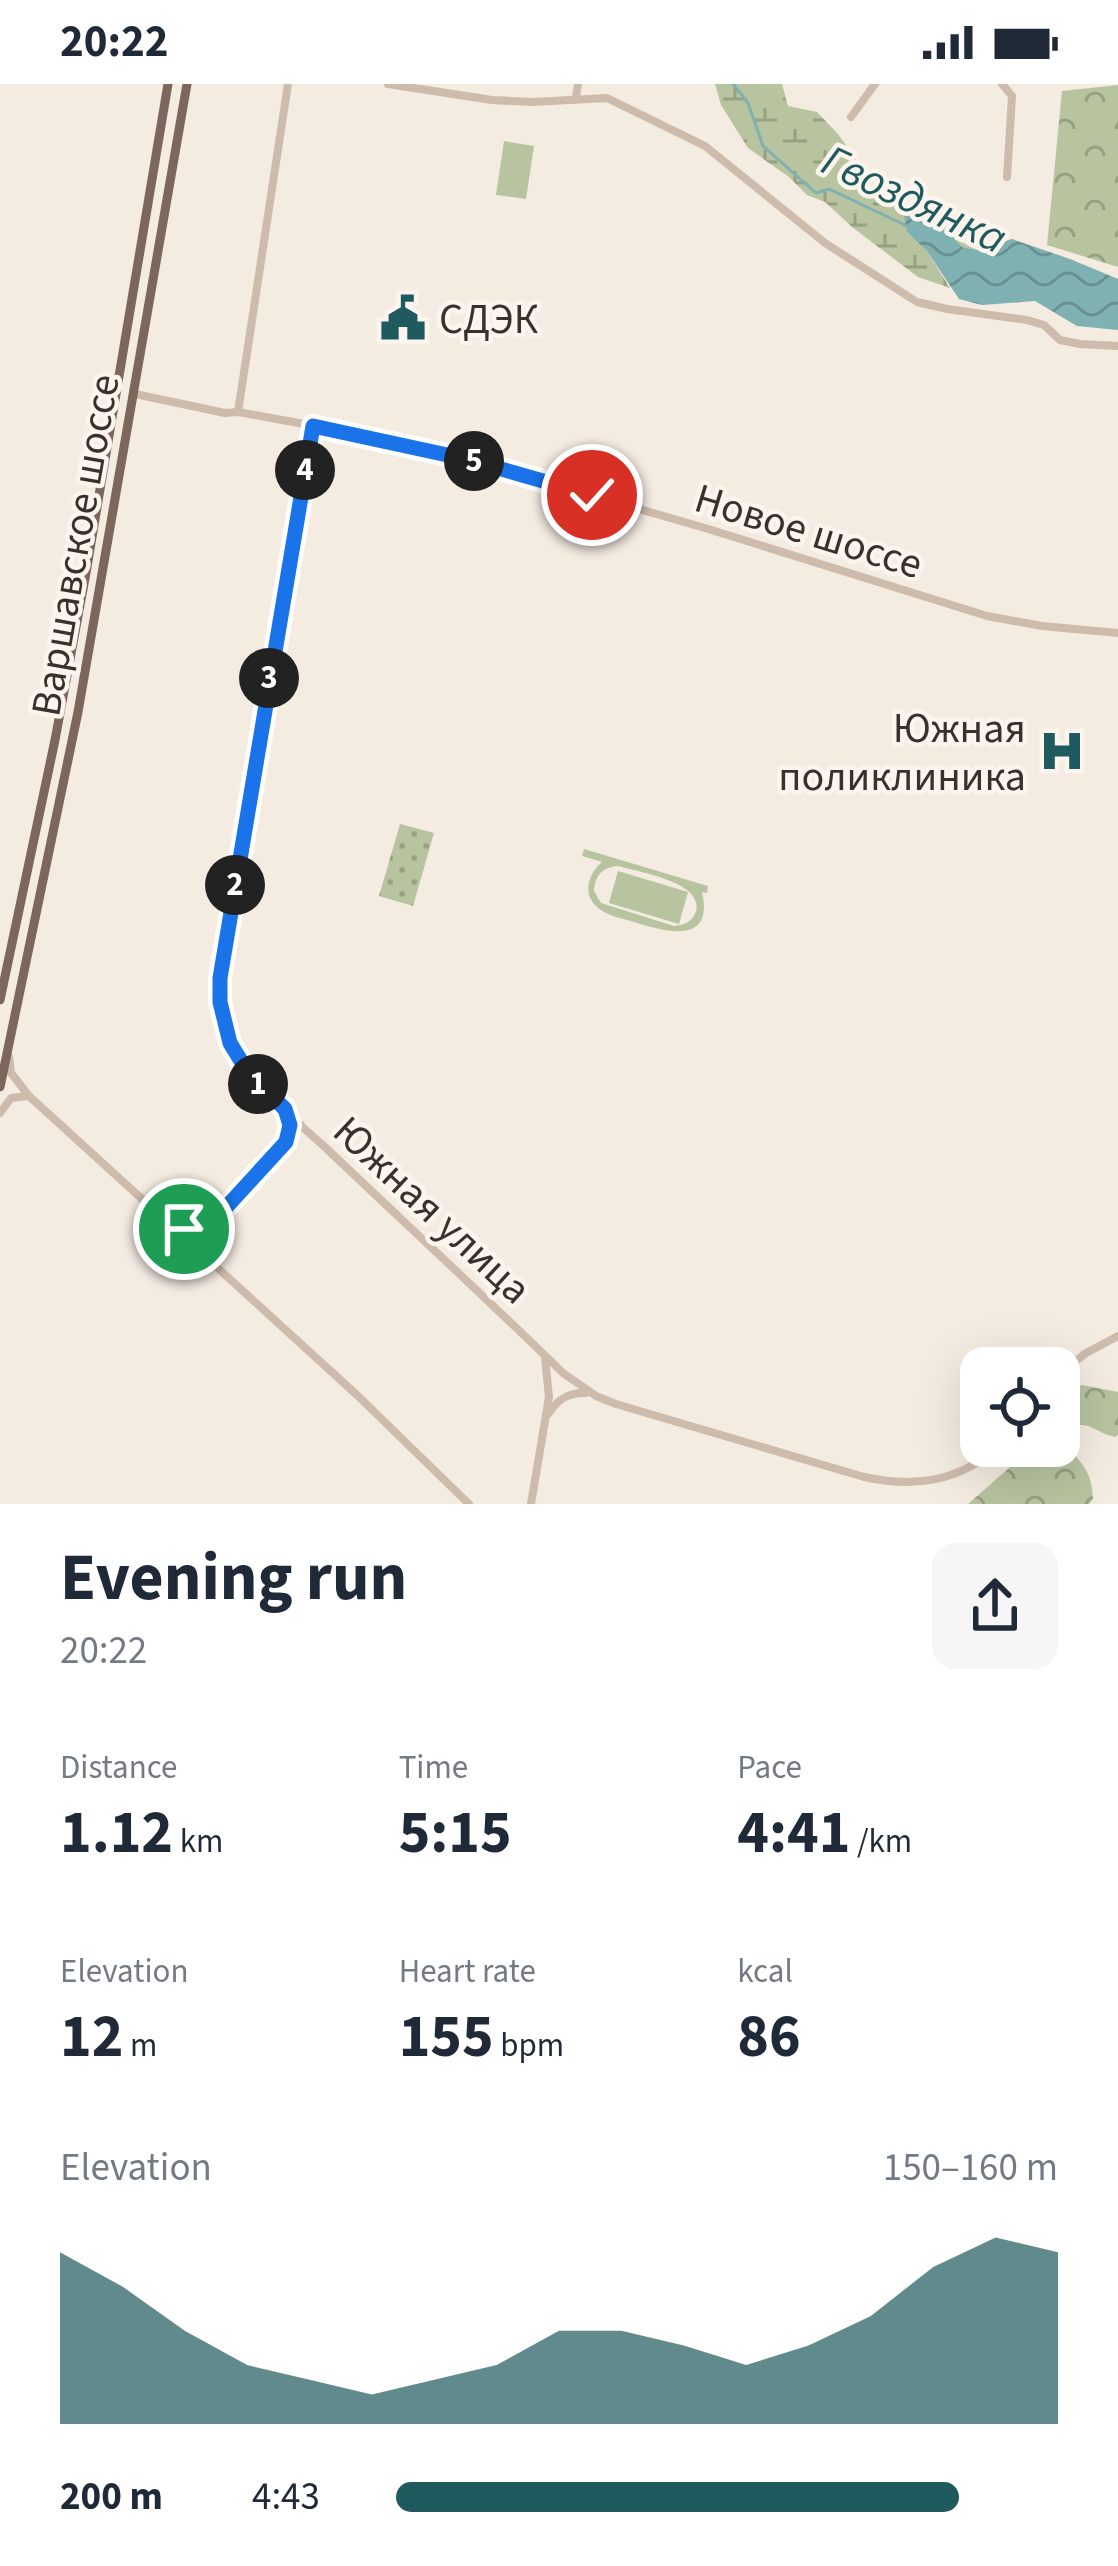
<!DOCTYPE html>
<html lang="en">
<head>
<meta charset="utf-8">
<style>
  :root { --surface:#fff; --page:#f6f6f7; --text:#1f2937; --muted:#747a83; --accent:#1f5a5e }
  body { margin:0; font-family:"Source Sans 3",sans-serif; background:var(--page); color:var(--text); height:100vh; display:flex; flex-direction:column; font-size:45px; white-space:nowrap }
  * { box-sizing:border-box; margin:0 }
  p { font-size:39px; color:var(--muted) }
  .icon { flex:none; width:66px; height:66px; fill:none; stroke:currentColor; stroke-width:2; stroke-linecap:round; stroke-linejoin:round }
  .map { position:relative; height:1420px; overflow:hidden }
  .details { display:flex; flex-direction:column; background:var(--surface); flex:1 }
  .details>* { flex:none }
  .tools { position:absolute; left:960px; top:1263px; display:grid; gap:24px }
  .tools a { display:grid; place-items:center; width:120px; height:120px; border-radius:24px; background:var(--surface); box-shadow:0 12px 48px #0002; font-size:60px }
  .pin { position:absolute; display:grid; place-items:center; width:102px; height:102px; color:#fff; margin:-51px; border:6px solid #fff; border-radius:50%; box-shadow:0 3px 12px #0007 }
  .km { position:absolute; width:60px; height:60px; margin:-30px; border-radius:50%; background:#222; color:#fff; font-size:33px; line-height:60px; text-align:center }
  .round { display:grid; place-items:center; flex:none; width:126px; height:126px; border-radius:24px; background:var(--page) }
  .head { display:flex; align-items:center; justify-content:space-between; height:204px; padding:0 60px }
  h1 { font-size:66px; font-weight:700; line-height:90px }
  .stats { display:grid; grid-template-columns:repeat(3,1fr); gap:18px; height:204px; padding:12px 60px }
  .stats div { display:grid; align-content:center }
  .stats b { font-size:60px; font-weight:700 }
  .stats small { font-size:33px; font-weight:400 }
  .stats p { font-size:33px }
  .chart { height:336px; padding:24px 60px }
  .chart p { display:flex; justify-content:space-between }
  .chart svg { width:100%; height:216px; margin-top:12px; fill:var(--accent); opacity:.7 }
  ul { padding:0 60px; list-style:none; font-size:39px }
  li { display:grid; grid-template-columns:192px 144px 1fr; align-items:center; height:90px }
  li i { height:30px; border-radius:15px; background:var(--accent) }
  .status { display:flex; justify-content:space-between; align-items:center; height:84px; padding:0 60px; background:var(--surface); direction:ltr }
  .status svg { height:33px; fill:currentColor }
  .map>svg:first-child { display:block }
</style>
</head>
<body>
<div class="status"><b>20:22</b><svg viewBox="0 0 49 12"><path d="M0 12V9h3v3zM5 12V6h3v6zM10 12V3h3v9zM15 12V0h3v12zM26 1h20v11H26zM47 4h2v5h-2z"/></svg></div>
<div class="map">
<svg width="1118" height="1420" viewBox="0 0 1118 1420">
  <defs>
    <pattern id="green-dots" width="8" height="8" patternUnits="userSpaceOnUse" patternTransform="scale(3)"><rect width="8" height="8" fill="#b8c4a0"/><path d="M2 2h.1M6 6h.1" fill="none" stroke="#97a083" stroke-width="1.8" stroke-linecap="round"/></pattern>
    <pattern id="forest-crowns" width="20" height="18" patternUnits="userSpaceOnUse" patternTransform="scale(3)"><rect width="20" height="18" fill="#b8c4a0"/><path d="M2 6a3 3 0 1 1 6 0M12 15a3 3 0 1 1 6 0" fill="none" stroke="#97a083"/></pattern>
    <pattern id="wetland-marsh" width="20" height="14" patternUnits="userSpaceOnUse" patternTransform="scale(3)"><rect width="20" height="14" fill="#b8c4a0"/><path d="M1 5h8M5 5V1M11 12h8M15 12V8" fill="none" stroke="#97a083"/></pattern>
    <pattern id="water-waves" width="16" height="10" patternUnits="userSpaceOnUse" patternTransform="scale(3)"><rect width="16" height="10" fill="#7fb0b2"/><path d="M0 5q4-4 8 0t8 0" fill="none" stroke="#699091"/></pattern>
  </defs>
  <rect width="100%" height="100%" fill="#f4ebe1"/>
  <!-- green -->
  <path fill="url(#green-dots)" d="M 400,740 L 434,749 L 413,822 L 379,812 Z"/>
  <!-- forest -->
  <path fill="url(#forest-crowns)" d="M 1118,1 L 1118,183 L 1047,161 L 1062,7 Z
    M 1082,1301 L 1118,1308 L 1118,1351 L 1115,1353 C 1096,1350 1082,1329 1067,1351 C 1072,1379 1092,1377 1093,1415 L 1089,1420 L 968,1420 L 1019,1375 L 1029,1362 L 1059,1362 C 1059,1336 1053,1310 1082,1301 Z"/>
  <!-- wetland -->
  <path fill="url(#wetland-marsh)" d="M 715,0 L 782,0 L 788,22 L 817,28 L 838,50 L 855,74 L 865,107 C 877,115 891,122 906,121 C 920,121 925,117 938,123 L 959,157 L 977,166 L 962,163 L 938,137 L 907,148 L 927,167 L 950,204 L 918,193 L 852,143 L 825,118 L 807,111 L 789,93 L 748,64 L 721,21 Z"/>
  <!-- pitch -->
  <path fill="#b8c4a0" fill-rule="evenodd" d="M 504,57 L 534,62 L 526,115 L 496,111 Z
    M 584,765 L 708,802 L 707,809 L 702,808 C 714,861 667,848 637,839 C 626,835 611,833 601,826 C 581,813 587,791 602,778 L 582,772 ZM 618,782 C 638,788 704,798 696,827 C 693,838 684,841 674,842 L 601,819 L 594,807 C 595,792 602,783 618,782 Z
    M 618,787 L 688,808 L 679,840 L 609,819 Z"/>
  <!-- water -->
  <path fill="url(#water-waves)" d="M 904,131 L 918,131 L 938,137 L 962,163 L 977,166 L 1012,155 L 1070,175 L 1118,195 L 1118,246 L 1077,242 L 1035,217 L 982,221 L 959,215 L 927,167 L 907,148 Z"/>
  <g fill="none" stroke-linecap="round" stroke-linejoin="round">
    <!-- stream -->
    <path stroke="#7fb0b2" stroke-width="3" d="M 733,0 L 748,19 L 763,62 L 816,109 L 829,105 L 905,141"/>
    <!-- minor -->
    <path stroke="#cdbbac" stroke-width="8" d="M 388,0 L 492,16 L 533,18 L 607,14 L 705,62 L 825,159 L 917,218 L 947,225 L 1027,236 L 1044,241 L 1060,256 L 1080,260 L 1118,262
      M 1002,0 L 1012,12 L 1007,93
      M 576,13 L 578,0
      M 851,33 L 875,0
      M 135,310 L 225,329 L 238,328 L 326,344 L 466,375 L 705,444 L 987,532 L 1042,542 L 1118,549
      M 238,328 L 288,0
      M 313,342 L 221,894 C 220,927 225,954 243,982 C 262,1012 302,1041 328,1066 C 406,1140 485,1213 563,1289 L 596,1312 L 616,1320 L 864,1393 C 915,1404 959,1398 999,1362
      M 9,973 L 11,989 L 29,1012 L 357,1311 L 469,1420
      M 0,1029 L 11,1014 L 28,1012
      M 175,1144 L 207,1142
      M 190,1159 L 301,1041
      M 207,1174 L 204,1160 L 209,1142
      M 1059,1290 L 1086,1269 L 1118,1252
      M 549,1329 C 558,1315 569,1308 586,1309
      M 531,1420 L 549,1313 L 545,1274"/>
    <!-- major -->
    <path stroke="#7d675c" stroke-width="9" d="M 0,916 L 55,656 L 86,489 L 168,0
      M 0,1003 L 78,628 L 187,0"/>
  </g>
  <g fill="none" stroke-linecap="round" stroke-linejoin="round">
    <!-- route casing -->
    <g stroke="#fff" stroke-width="24">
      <path id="route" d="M 184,1145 L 209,1142 L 286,1058 L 290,1041 L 285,1025 L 249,990 L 230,959 L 220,918 L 220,894 L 313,342 L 466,375 L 592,411"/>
    </g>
    <!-- route -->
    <use href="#route" stroke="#1a73e8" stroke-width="15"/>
  </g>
  <!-- icons -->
  <defs>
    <g id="civic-bare" transform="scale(3.6)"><path d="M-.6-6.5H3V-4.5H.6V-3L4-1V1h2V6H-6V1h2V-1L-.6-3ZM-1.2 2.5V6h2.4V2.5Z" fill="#1f5a5e" stroke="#fbf5ee" stroke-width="2.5" paint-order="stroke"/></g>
    <g id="hospital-bare" transform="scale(3.6)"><path d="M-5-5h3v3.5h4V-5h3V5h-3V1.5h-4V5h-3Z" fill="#1f5a5e" stroke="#fbf5ee" stroke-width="2.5" paint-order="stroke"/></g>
  </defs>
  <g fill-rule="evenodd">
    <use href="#civic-bare" x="403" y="234"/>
    <use href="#hospital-bare" x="1062" y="667"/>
  </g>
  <g text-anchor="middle" stroke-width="9" stroke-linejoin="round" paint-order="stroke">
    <!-- poi labels -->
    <g font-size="42" fill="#3b302b" stroke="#fbf5ee" text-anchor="start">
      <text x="439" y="249">СДЭК</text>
      <text x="1026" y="658" text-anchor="end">Южная<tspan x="1026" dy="48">поликлиника</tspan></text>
    </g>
    <!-- street labels -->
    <g font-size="42" fill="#3b302b" stroke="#fbf5ee">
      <text transform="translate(809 446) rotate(17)" y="15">Новое шоссе</text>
      <text transform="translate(74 461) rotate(-80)" y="15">Варшавское шоссе</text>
      <text transform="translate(433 1125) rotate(43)" y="15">Южная улица</text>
    </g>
    <!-- water labels -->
    <g font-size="45" font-style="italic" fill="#1f5a5e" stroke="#fbf5ee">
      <text transform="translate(915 114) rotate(25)" y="16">Гвоздянка</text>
    </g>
  </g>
</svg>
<div class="tools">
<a><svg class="icon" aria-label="locate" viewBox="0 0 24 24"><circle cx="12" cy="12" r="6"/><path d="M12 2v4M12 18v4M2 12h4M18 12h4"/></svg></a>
</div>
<div class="pin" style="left:184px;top:1145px;background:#1e9e55"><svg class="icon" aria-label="arrive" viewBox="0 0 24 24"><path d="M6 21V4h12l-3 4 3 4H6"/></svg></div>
<div class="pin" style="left:592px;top:411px;background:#d93025"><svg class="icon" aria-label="check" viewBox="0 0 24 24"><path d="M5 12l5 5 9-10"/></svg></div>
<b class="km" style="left:258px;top:1000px">1</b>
<b class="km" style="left:235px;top:801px">2</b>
<b class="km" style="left:269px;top:594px">3</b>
<b class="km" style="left:305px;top:386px">4</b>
<b class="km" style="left:474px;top:377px">5</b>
</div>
<section class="details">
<div class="head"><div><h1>Evening run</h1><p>20:22</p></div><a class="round"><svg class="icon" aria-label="share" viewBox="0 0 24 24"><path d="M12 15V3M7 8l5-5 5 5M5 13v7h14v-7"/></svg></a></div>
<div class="stats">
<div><p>Distance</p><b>1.12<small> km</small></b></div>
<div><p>Time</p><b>5:15</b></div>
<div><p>Pace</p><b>4:41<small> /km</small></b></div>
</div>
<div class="stats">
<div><p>Elevation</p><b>12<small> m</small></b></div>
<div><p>Heart rate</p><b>155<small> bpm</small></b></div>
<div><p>kcal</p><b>86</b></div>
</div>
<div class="chart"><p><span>Elevation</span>150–160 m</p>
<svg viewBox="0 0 160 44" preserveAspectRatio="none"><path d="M0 44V9L10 16L20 25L30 32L40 35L50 38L60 35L70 32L80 25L90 25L100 28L110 32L120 28L130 22L140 12L150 6L160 9V44z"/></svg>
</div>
<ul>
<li><b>200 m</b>4:43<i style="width:85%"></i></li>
</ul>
</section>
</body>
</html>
